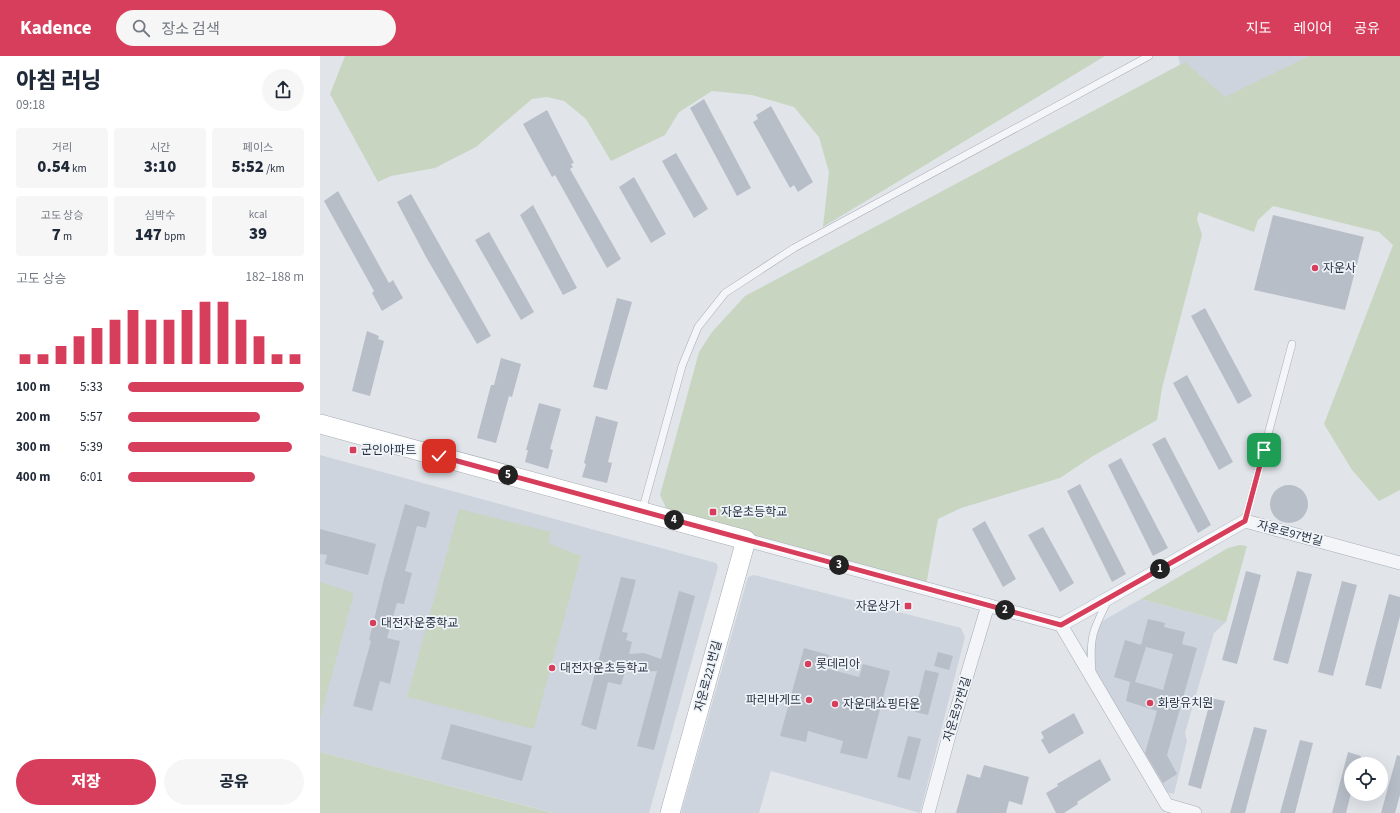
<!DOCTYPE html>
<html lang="ko">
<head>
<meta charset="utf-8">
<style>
  :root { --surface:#fff; --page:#f6f6f7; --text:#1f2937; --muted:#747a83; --accent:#d73e5b }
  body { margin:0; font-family:"Source Sans 3","Noto Sans KR",sans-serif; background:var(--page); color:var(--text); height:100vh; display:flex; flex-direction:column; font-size:15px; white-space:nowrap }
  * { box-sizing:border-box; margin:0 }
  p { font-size:13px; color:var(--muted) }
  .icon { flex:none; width:22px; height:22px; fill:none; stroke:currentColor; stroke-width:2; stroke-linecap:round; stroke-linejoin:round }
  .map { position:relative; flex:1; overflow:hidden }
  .details { display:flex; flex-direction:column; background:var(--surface); width:320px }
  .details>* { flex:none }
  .buttons { position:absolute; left:1024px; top:701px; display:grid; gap:8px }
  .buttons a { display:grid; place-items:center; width:44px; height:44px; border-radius:50%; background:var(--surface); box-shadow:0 4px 16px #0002; font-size:20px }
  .pin { position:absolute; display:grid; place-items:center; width:34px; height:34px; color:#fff; margin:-17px; border-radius:8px; box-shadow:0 2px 6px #0006 }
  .km { position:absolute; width:20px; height:20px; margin:-10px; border-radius:50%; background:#222; color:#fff; font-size:11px; line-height:20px; text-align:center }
  .round { display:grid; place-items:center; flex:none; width:42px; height:42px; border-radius:21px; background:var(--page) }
  .overview { display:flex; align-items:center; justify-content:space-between; height:68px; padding:0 16px }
  h1 { font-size:22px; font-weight:800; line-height:30px }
  .figures { display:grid; grid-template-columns:repeat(3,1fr); gap:6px; height:68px; padding:4px 16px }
  .figures div { display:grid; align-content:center; border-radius:4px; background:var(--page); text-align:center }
  .figures b { font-size:17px; font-weight:800 }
  .figures small { font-size:11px; font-weight:400 }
  .figures p { font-size:11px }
  .chart { height:112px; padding:8px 16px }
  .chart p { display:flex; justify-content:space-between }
  .chart svg { width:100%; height:72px; margin-top:4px; stroke:var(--accent); stroke-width:6 }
  .button { display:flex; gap:8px; margin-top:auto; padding:8px 16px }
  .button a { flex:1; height:46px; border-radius:24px; background:var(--accent); color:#fff; font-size:16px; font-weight:800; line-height:46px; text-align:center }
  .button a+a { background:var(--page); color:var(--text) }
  ul { padding:0 16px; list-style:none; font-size:13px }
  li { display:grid; grid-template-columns:64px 48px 1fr; align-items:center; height:30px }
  li i { height:10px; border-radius:5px; background:var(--accent) }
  header { display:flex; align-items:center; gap:24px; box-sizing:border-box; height:56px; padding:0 20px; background:var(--accent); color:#fff }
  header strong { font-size:19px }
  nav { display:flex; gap:22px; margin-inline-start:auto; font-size:14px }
  .search { width:280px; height:36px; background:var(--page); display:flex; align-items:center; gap:10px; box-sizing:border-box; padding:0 14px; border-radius:22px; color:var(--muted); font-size:15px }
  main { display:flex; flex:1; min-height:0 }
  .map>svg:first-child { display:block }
</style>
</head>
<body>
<header>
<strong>Kadence</strong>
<div class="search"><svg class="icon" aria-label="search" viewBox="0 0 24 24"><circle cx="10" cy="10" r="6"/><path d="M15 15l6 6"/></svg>장소 검색</div>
<nav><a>지도</a><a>레이어</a><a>공유</a></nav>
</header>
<main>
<section class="details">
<div class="overview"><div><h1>아침 러닝</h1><p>09:18</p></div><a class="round"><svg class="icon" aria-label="share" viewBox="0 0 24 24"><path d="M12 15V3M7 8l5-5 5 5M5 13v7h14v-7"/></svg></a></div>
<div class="figures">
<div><p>거리</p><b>0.54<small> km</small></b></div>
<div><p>시간</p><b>3:10</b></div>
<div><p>페이스</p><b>5:52<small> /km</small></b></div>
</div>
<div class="figures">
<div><p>고도 상승</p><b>7<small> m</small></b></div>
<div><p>심박수</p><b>147<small> bpm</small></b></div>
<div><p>kcal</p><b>39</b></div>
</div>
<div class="chart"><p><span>고도 상승</span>182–188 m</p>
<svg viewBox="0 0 160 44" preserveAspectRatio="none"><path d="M5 44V38M15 44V38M25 44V33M35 44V27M45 44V22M55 44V17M65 44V11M75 44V17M85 44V17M95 44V11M105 44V6M115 44V6M125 44V17M135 44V27M145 44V38M155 44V38"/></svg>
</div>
<ul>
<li><b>100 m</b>5:33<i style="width:100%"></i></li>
<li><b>200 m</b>5:57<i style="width:75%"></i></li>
<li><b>300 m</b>5:39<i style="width:93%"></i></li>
<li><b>400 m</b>6:01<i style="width:72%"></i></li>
</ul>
<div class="button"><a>저장</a><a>공유</a></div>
</section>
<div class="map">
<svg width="1080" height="757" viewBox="0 0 1080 757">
  <rect width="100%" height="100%" fill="#e1e5ea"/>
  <!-- built -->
  <path fill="#ced4dd" d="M 858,0 L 1080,0 L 875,65 Z
    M 0,399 L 396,507 L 398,511 L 329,757 L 234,757 L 0,696 Z
    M 434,519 L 641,572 L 645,581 L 600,757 L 451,715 L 439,757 L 361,757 L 428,521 Z
    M 821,543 L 906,566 L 894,577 L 865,677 L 867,685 L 854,738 L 837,734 L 766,608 L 766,596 L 769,586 L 779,567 Z"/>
  <!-- green -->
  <path fill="#c7d5c1" d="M 25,0 L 785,0 L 503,171 L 509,116 L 499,81 L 474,51 L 432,39 L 392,35 L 359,56 L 345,79 L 291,105 L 266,63 L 244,45 L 227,41 L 212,43 L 156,91 L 115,112 L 71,120 L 58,126 L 10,38 Z
    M 989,0 L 1080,0 L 1080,434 L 1059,445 L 1032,414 L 1004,368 L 1073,189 L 1059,176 L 953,150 L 938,164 L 934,176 L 879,156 L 877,163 L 882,179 L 842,332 L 837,364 L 773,400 L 740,422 L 641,452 L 618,463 L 606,529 L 348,456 L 340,439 L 379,296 L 392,276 L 425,240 L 865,6 L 905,41 Z
    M 139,453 L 231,476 L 228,487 L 261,500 L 214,673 L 87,641 Z
    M 920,489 L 927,490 L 906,566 L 821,543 L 908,492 Z
    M 0,526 L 34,537 L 0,663 Z
    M 0,696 L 233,757 L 0,757 Z"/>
  <!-- building -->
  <path fill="#b7bec8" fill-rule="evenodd" d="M 384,43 L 431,132 L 417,140 L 370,52 Z
    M 451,50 L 493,126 L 478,136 L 474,129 L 470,132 L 433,66 L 438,63 L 436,59 Z
    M 227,54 L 254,107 L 251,108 L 253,111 L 250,113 L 301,203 L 287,212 L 235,119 L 232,121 L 203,68 Z
    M 356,97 L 388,153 L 374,162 L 342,105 Z
    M 314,121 L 346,178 L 331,187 L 299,131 Z
    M 18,135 L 69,227 L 73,224 L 83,242 L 62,255 L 52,237 L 54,235 L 4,145 Z
    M 91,138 L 171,280 L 157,288 L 106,201 L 77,146 Z
    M 213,149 L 257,232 L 243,239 L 200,159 Z
    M 953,159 L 1044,181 L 1025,254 L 934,234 Z
    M 169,176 L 214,256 L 201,264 L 155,184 Z
    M 297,242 L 312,246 L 287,334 L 273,331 Z
    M 885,252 L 932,340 L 918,348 L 871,260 Z
    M 47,275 L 59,280 L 58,283 L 64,285 L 50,340 L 32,335 Z
    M 181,302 L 201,308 L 192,341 L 189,340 L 176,387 L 157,382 L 171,329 L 174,329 Z
    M 867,319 L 913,406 L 899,414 L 853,327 Z
    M 219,347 L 241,353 L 230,393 L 233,394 L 228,413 L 205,406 L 208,394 L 206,394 Z
    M 276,360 L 298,366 L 288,406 L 292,407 L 287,427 L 262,421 L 266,408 L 264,407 Z
    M 845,381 L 891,469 L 878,477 L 832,388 Z
    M 801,402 L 848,492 L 833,500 L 788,409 Z
    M 760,428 L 806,518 L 792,526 L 747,435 Z
    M950 448a19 19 0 1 1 38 0a19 19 0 1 1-38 0Z
    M 85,448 L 110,456 L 106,472 L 97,470 L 85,515 L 92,517 L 84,548 L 77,547 L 67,582 L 80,585 L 70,628 L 60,625 L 52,655 L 33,650 L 51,585 L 49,584 L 64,523 Z
    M 665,465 L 696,523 L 683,531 L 652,473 Z
    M 723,471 L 754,527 L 740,536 L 708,479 Z
    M 0,473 L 56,488 L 48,519 L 5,508 L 7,499 L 0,498 Z
    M 926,515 L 941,519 L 917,608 L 902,604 Z
    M 977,515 L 992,518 L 968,608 L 953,604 Z
    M 301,521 L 316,524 L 302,576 L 308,577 L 306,584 L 312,586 L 309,598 L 324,597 L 341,603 L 359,535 L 375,540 L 334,694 L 317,690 L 337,615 L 321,616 L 306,612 L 301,629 L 288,626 L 276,674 L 261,669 Z
    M 1022,525 L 1037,529 L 1013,620 L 998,616 Z
    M 1069,538 L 1080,541 L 1080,560 L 1061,633 L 1045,629 Z
    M 828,563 L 845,567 L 844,571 L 865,576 L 862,588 L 877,592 L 847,699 L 857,718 L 843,727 L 825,697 L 837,655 L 806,645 L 810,626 L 794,621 L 805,584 L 821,589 ZM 826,591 L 853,598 L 843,634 L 815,626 Z
    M 484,592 L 509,599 L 505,612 L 539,621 L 543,608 L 570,615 L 547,703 L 520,697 L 523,685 L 488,675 L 486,686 L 460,680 Z
    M 618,596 L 633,600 L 629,614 L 614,610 Z
    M 605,614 L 619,617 L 608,659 L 595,656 Z
    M 891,642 L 905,645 L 881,733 L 868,729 Z
    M 754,657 L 764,677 L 729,698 L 721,684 L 724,682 L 721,676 Z
    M 131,668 L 212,690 L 202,725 L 121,703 Z
    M 934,671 L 947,674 L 925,757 L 910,757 Z
    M 588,680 L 601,683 L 590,724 L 577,721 Z
    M 980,684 L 993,687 L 975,757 L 960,757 Z
    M 1028,696 L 1041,700 L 1039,708 L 1031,708 L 1031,737 L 1026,757 L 1012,757 Z
    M 1077,699 L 1080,700 L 1080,739 L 1075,757 L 1061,757 Z
    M 780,703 L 791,724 L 757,746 L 758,748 L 744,757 L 736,757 L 726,737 L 738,730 L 737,728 Z
    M 664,709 L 709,721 L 702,749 L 689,745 L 686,757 L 636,757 L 647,718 L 660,722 Z"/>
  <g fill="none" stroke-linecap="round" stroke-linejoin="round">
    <!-- lane casing -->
    <g stroke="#a6acb5" stroke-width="8">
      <path id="lane" d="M 322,455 L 362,310 L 378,271 L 405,237 L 474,192 L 829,0
        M 925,465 L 972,288
        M 772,616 C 769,581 773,574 788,544"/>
    </g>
    <!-- street casing -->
    <g stroke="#a6acb5" stroke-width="14">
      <path id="street" d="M 426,484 L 741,569 L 925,465 L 1080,507
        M 741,569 L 847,749 L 875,757
        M 608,757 L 630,676 L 668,549"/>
    </g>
    <!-- secondary casing -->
    <g stroke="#a6acb5" stroke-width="20">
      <path id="secondary" d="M 0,368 L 426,484 L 350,757"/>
    </g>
    <!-- lane -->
    <use href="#lane" stroke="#f4f5f8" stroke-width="7"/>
    <!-- street -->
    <use href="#street" stroke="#f4f5f8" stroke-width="13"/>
    <!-- secondary -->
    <use href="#secondary" stroke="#fff" stroke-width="19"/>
  </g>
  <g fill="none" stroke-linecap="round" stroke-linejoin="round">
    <!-- route casing -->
    <g stroke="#fff" stroke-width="8">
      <path id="route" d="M 119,400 L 741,569 L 925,465 L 944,394"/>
    </g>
    <!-- route -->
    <use href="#route" stroke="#d73e5b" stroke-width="5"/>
  </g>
  <!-- markers -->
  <g fill="#d73e5b" stroke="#f0f4f8" stroke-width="1.5">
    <circle cx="995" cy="212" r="4"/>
    <rect x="29" y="390" width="8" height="8" rx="2"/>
    <rect x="389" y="452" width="8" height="8" rx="2"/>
    <rect x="584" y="546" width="8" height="8" rx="2"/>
    <circle cx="53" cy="567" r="4"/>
    <circle cx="488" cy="608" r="4"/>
    <circle cx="232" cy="612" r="4"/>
    <circle cx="489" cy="644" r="4"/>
    <circle cx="830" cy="647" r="4"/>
    <circle cx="515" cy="648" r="4"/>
  </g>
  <g text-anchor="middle" stroke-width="3.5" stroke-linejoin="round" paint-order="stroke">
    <!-- poi labels -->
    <g font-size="12" fill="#283343" stroke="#f0f4f8" text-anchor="start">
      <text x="1003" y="216">자운사</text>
      <text x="41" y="398">군인아파트</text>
      <text x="401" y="460">자운초등학교</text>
      <text x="580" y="554" text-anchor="end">자운상가</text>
      <text x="61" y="571">대전자운중학교</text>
      <text x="496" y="612">롯데리아</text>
      <text x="240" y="616">대전자운초등학교</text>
      <text x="481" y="648" text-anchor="end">파리바게뜨</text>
      <text x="838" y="651">화랑유치원</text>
      <text x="523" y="652">자운대쇼핑타운</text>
    </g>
    <!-- street labels -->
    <g font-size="12" fill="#283343" stroke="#f0f4f8">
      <text transform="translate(970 477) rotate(15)" y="4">자운로97번길</text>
      <text transform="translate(388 620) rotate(-75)" y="4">자운로221번길</text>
      <text transform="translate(637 653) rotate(-73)" y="4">자운로97번길</text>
    </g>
  </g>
</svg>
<div class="buttons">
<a><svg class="icon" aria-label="locate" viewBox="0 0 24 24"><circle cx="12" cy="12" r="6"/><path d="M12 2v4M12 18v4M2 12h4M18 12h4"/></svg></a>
</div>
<div class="pin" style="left:944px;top:394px;background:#1e9e55"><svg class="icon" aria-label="arrive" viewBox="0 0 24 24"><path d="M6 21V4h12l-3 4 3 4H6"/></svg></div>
<div class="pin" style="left:119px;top:400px;background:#d93025"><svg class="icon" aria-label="check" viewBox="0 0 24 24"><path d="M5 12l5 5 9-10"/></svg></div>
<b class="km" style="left:840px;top:513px">1</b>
<b class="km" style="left:685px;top:554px">2</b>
<b class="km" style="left:519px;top:509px">3</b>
<b class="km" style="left:354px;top:464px">4</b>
<b class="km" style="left:188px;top:419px">5</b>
</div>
</main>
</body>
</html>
